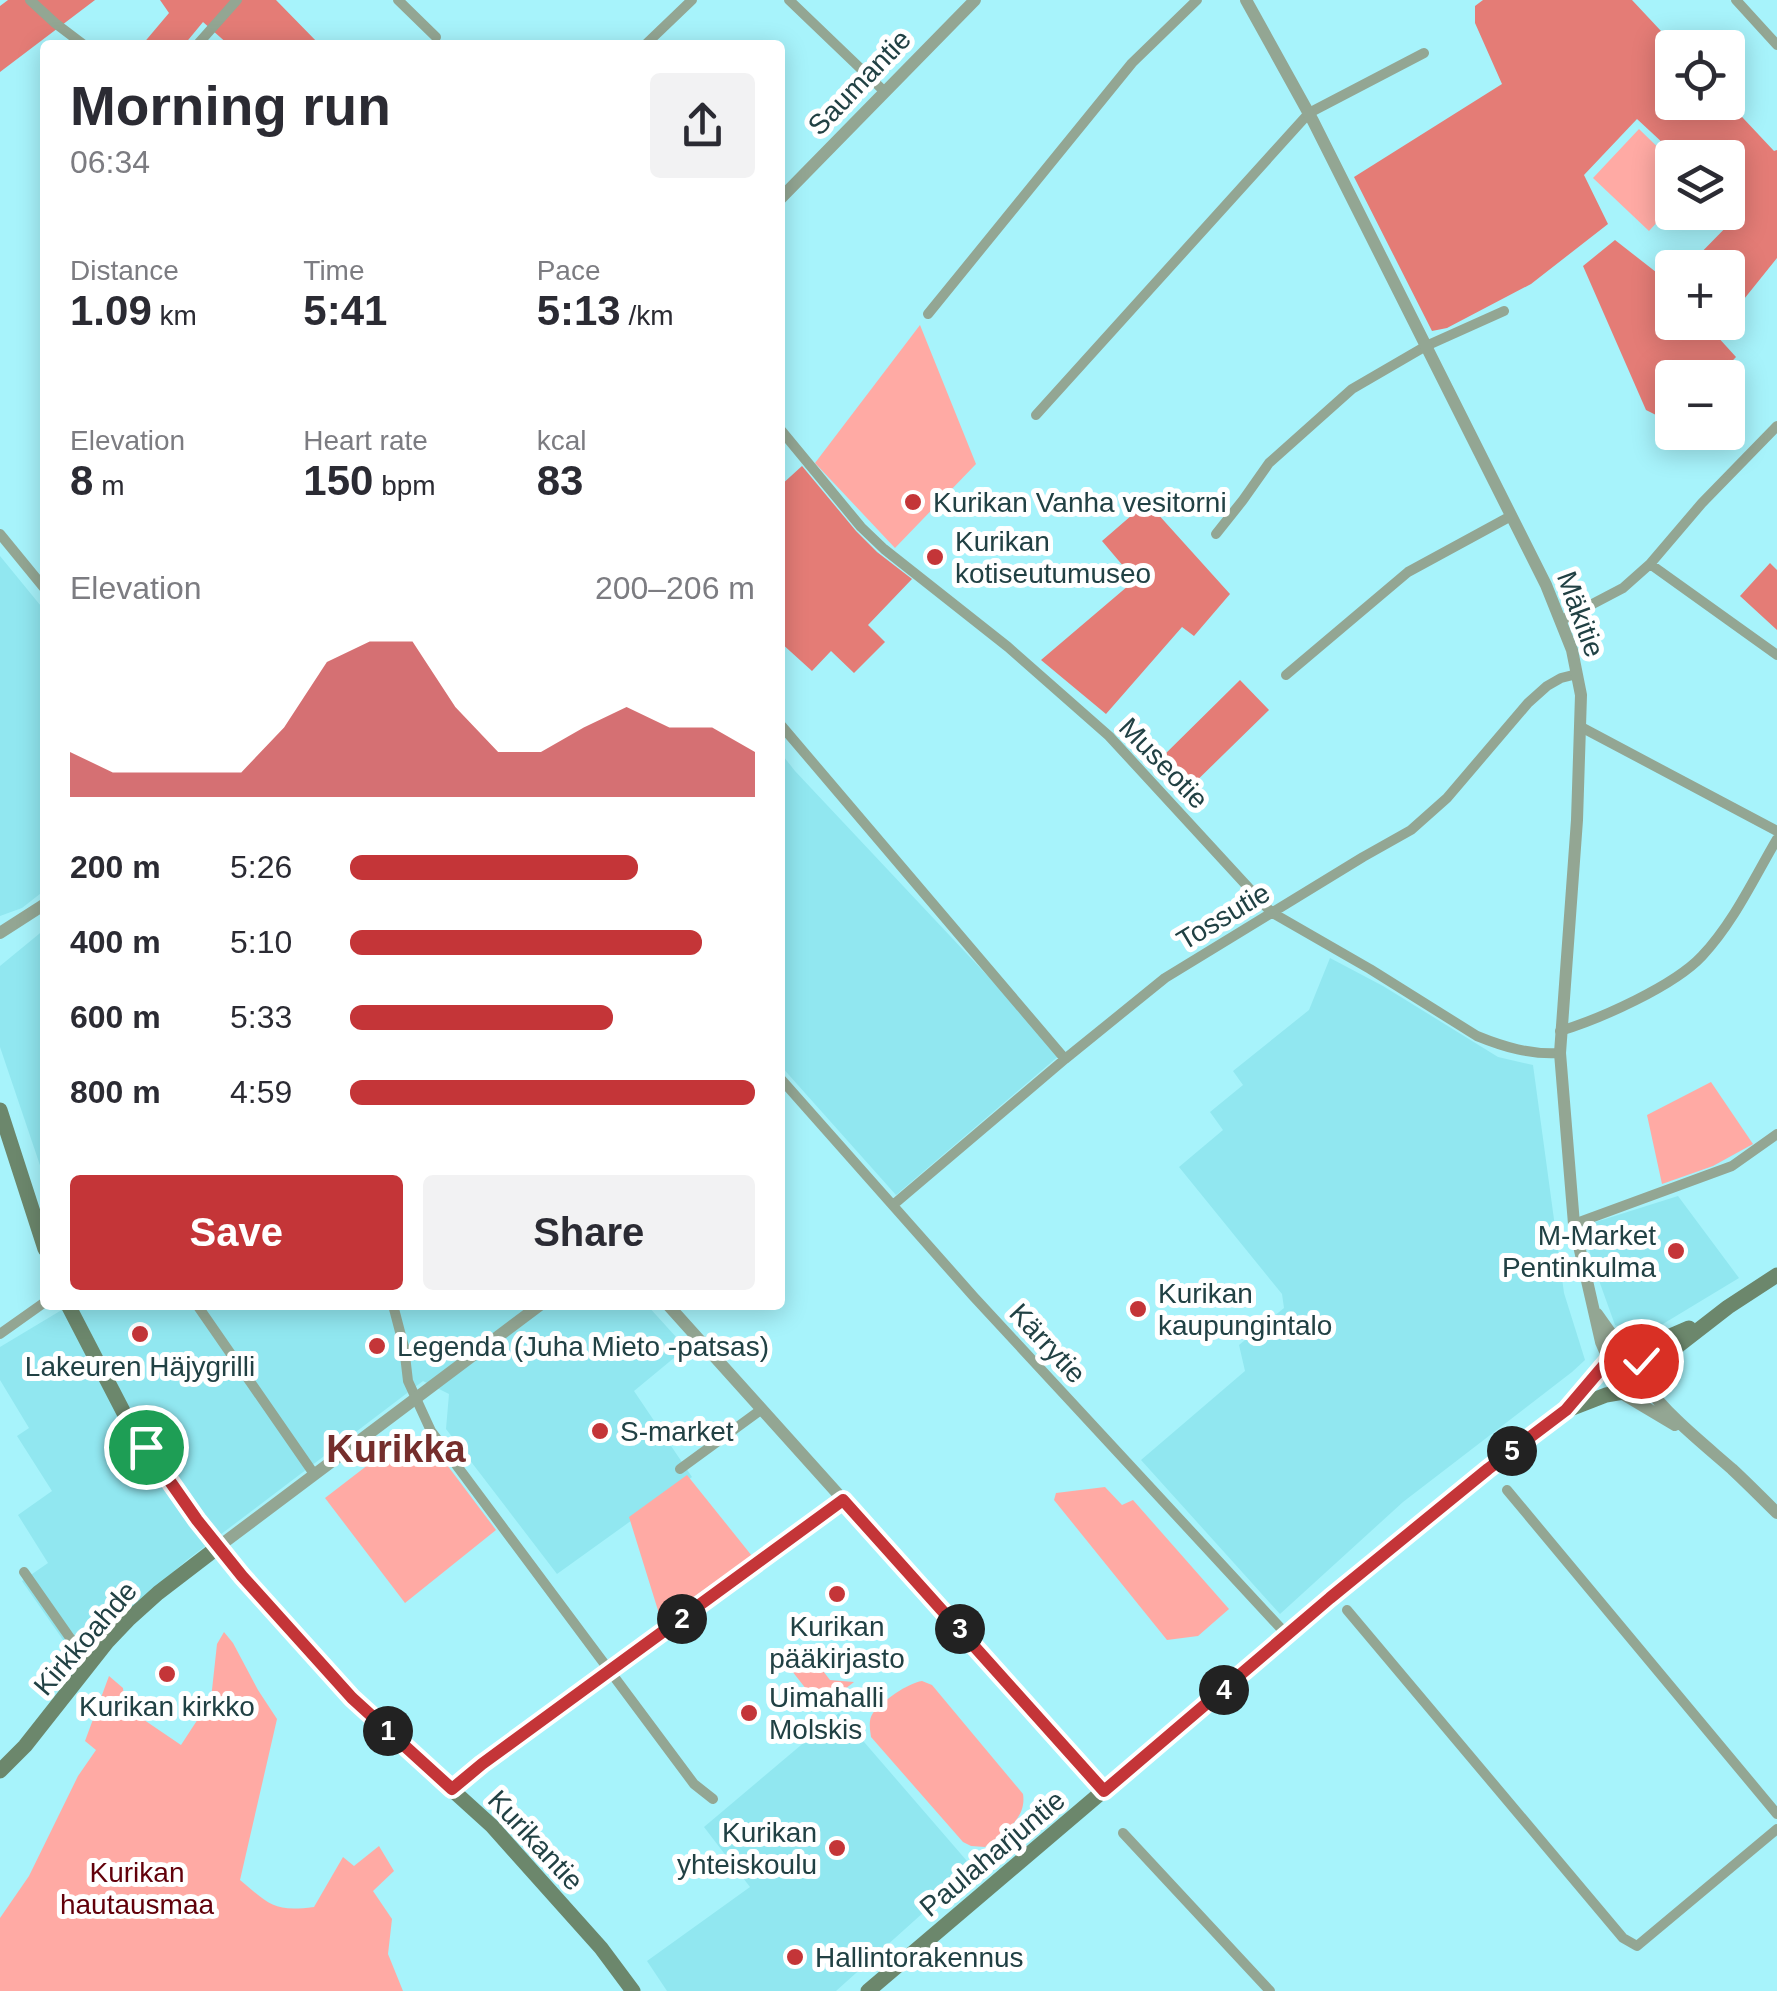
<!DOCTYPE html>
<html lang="en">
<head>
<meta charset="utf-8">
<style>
  :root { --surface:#fff; --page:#f2f2f3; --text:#2b2b33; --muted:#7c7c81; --accent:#c43538 }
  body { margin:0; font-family:Helvetica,sans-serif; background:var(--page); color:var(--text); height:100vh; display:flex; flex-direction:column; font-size:38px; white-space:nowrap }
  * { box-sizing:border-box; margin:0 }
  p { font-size:32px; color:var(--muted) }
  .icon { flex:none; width:55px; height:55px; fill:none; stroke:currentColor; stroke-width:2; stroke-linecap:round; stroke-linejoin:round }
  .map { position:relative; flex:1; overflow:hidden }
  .details { position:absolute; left:40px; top:40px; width:745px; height:1270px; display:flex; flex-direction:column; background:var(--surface); border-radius:10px; box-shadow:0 5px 25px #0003 }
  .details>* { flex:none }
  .controls { position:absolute; left:1655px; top:30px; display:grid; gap:20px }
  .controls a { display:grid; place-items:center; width:90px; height:90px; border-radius:10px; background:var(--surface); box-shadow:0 5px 25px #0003; font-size:50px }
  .pin { position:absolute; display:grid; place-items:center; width:85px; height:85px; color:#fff; margin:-42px; border:5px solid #fff; border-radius:50%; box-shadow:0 2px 10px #0007 }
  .km { position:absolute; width:50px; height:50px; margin:-25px; border-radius:50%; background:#222; color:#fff; font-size:28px; line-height:50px; text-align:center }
  .round { display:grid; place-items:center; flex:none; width:105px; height:105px; border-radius:10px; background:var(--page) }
  .head { display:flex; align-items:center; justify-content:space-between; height:170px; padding:0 30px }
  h1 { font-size:55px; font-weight:800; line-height:75px }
  .figures { display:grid; grid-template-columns:repeat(3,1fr); gap:15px; height:170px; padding:10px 30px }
  .figures div { display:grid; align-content:center }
  .figures b { font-size:42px; font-weight:800 }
  .figures small { font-size:28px; font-weight:400 }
  .figures p { font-size:28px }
  .chart { height:280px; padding:20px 30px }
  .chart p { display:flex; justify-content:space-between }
  .chart svg { width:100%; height:180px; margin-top:10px; fill:var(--accent); opacity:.7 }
  .cta { display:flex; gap:20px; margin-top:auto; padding:20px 30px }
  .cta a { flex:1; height:115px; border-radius:10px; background:var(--accent); color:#fff; font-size:40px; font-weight:800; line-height:115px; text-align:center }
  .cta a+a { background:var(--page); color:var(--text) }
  ul { padding:0 30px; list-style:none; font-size:32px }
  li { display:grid; grid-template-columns:160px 120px 1fr; align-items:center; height:75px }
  li i { height:25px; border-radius:12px; background:var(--accent) }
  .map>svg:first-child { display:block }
</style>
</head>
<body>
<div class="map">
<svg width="1777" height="1991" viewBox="0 0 1777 1991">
  <rect width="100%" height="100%" fill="#a7f3fb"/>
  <!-- built -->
  <path fill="#91e7f0" d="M 0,556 L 45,611 L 45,890 L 22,908 L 0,916 Z
    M 780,752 L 795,771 L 1061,1054 L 896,1195 L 780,1065 Z
    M 45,929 L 45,1180 L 0,1047 L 0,966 Z
    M 1330,958 L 1383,986 L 1498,1057 L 1533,1065 L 1564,1293 L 1585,1360 L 1572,1372 L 1403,1502 L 1280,1614 L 1141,1460 L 1245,1371 L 1239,1345 L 1284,1308 L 1282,1294 L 1179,1167 L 1223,1130 L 1210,1112 L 1243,1085 L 1233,1071 L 1309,1010 Z
    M 1678,1196 L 1739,1278 L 1643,1336 L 1615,1325 L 1592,1261 L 1583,1226 Z
    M 70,1305 L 647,1305 L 686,1348 L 634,1391 L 692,1477 L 557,1574 L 446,1429 L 449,1394 L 423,1381 L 187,1560 L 75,1657 L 22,1581 L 48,1563 L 18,1515 L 52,1491 L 17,1436 L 29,1428 L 0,1380 L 0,1347 Z
    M 839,1713 L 973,1868 L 836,1991 L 667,1991 L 647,1961 L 750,1887 L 704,1827 Z"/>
  <!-- green -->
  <path fill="#ffaaa4" d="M 1639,129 L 1672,161 L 1672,206 L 1649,231 L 1593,178 Z
    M 920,325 L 976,464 L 895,548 L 815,463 Z
    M 1711,1082 L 1753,1144 L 1713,1166 L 1662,1184 L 1647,1115 Z
    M 415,1440 L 432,1445 L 496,1530 L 405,1603 L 325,1498 L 399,1441 Z
    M 687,1475 L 752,1556 L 661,1620 L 629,1517 Z
    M 1105,1487 L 1122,1505 L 1133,1500 L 1229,1609 L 1198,1636 L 1167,1640 L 1054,1500 L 1056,1493 Z
    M 224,1632 L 233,1643 L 258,1690 L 277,1719 L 240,1880 C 270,1905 274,1912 314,1907 L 343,1857 L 354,1866 L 379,1846 L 394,1871 L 373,1891 L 392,1919 L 388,1954 L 403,1991 L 0,1991 L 0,1918 L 29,1876 L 78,1776 L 96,1750 L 85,1741 L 109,1676 L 123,1688 L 125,1707 L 181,1745 L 211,1699 L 217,1644 Z
    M 807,1650 L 830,1680 L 854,1682 L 821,1708 L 792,1671 C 792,1660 797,1655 807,1650 Z
    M 922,1681 L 932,1685 L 1023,1794 C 1027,1820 1003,1832 985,1847 L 971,1846 L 963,1842 L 871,1737 C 870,1729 868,1720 873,1713 C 882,1701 908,1683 922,1681 Z"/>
  <!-- forest -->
  <path fill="#e47c76" d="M 8,0 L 95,0 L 0,72 L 0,6 Z
    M 160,0 L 276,0 L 320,45 L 229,45 L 203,22 L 184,45 L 142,45 L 169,13 Z
    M 1483,0 L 1632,0 L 1676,47 L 1672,48 L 1672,102 L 1728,102 L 1774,151 L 1777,150 L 1777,258 L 1728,319 L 1728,268 L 1687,267 L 1738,215 L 1728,204 L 1728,158 L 1678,157 L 1637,119 L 1584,175 L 1608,224 L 1531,284 L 1447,328 L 1432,331 L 1354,177 L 1502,84 L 1475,23 L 1475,6 Z
    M 1615,240 L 1670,283 L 1672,282 L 1672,322 L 1725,323 L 1716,335 L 1736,357 L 1717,377 L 1672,378 L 1672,423 L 1646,410 L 1583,266 Z
    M 802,466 L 856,531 L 877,552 L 912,579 L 868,625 L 885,642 L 854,673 L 831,651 L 812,671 L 780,642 L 780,486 Z
    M 1147,502 L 1230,594 L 1194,636 L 1182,627 L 1106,714 L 1041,660 L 1135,580 L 1102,541 Z
    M 1770,563 L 1777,570 L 1777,630 L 1740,596 Z
    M 1240,680 L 1269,710 L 1180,797 L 1157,762 Z"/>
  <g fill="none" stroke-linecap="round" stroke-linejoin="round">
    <!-- minor -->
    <path stroke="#93a693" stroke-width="10" d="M 30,0 L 55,23 L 84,45
      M 398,0 L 436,37
      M 789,0 L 885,92
      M 1736,0 L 1777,45
      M 197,45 L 237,0
      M 645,45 L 692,0
      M 928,314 L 1132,63 L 1197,0
      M 1036,415 L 1309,113 L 1424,53
      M 780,429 L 861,527 L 884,549 L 1008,647 L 1109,736 L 1271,912 L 1370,969 L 1477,1036 C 1504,1047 1531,1055 1560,1053
      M 0,534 L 45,589
      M 1216,534 L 1243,500 L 1269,463 L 1352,389 L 1426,346 L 1504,311
      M 1650,564 L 1777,655
      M 1562,620 L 1623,588 L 1650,564 L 1702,503 L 1777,426
      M 1286,675 L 1408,572 L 1511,516
      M 780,724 L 1065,1059
      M 1581,727 L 1777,831
      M 1560,1031 C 1600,1019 1674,986 1702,956 C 1734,922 1754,878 1777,839
      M 780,1078 L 974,1297 L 1287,1635
      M 893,1205 L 1065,1059 L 1165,978 L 1363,857 L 1411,830 L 1447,798 L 1528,703 L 1547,686 L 1561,678 L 1577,674
      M 1574,1224 L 1732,1166 L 1777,1134
      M 197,1305 L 314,1474
      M 393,1305 L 404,1347 L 408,1381 L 431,1431 L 694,1784 L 713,1799
      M 0,1334 L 45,1302
      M 680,1469 L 762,1409
      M 1507,1490 L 1777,1814
      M 24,1572 L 89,1665
      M 1347,1610 L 1623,1938 L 1637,1946 L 1777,1829
      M 451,1789 L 482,1764 L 843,1500
      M 1123,1833 L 1270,1991"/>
    <!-- tertiary -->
    <path stroke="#93a693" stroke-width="12" d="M 1246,0 L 1313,121 L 1546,585 L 1572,650 L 1581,695 L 1577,820 L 1560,1053 L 1574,1224 L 1601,1342 L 1608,1358
      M 780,199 L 975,0
      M 0,933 L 45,904
      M 668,1305 L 1105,1791
      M 1597,1314 L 1624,1352
      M 1643,1382 C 1668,1416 1700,1441 1732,1469 C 1747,1483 1762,1498 1777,1513
      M 1623,1394 L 1675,1425
      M 218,1547 L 540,1305"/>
    <!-- secondary -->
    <path stroke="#6c876c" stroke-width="15" d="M 0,1110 L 45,1249
      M 68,1305 L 124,1413 L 146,1447 L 197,1520 L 241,1576 L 352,1699 L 492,1826 L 601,1948 L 633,1991
      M 1631,1353 L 1689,1328
      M 1570,1409 L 1606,1395 L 1635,1390 L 1644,1379 L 1679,1345 L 1728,1307 L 1777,1275
      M 0,1771 L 25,1746 L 107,1642 L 128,1620 L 158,1593 L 218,1547
      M 868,1991 L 1330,1598 L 1488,1469 L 1566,1410 L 1612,1356 L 1624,1352 L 1635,1355 L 1643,1365 L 1644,1379"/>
  </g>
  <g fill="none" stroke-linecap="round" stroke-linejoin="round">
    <!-- route casing -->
    <g stroke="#fff" stroke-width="20">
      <path id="route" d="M 146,1447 L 197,1520 L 242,1576 L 352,1698 L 452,1789 L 482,1764 L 843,1500 L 1104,1791 L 1330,1598 L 1488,1469 L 1566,1410 L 1612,1356 C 1623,1350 1632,1352 1641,1361"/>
    </g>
    <!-- route -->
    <use href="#route" stroke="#c43538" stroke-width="12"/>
  </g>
  <!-- markers -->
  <g fill="#c43538" stroke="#fff" stroke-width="4">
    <circle cx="913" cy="502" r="10"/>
    <circle cx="935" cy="557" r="10"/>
    <circle cx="1676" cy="1251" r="10"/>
    <circle cx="1138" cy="1309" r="10"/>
    <circle cx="140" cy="1334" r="10"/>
    <circle cx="377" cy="1346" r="10"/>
    <circle cx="600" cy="1431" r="10"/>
    <circle cx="837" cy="1594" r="10"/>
    <circle cx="167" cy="1674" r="10"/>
    <circle cx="749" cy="1713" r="10"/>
    <circle cx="837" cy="1848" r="10"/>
    <circle cx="795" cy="1957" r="10"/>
  </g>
  <g text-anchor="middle" stroke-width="10" stroke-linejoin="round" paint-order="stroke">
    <!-- street labels -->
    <g font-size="28" fill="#214144" stroke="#fff">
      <text transform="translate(859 82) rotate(-46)" y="10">Saumantie</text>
      <text transform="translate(1581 614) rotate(70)" y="10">Mäkitie</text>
      <text transform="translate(1164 763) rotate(46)" y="10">Museotie</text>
      <text transform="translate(1223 916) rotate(-31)" y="10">Tossutie</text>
      <text transform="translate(1048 1343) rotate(47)" y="10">Kärrytie</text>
      <text transform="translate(85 1638) rotate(-49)" y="10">Kirkkoahde</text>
      <text transform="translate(536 1840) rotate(47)" y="10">Kurikantie</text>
      <text transform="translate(992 1853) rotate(-40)" y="10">Paulaharjuntie</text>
    </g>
    <!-- poi labels -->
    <g font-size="28" fill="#214144" stroke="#fff" text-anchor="start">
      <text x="933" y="512">Kurikan Vanha vesitorni</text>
      <text x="955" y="551">Kurikan<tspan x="955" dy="32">kotiseutumuseo</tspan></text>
      <text x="1656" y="1245" text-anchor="end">M-Market<tspan x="1656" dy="32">Pentinkulma</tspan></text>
      <text x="1158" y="1303">Kurikan<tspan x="1158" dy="32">kaupungintalo</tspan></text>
      <text x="397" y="1356">Legenda (Juha Mieto -patsas)</text>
      <text x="140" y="1376" text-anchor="middle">Lakeuren Häjygrilli</text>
      <text x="620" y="1441">S-market</text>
      <text x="837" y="1636" text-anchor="middle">Kurikan<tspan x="837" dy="32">pääkirjasto</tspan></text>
      <text x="769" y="1707">Uimahalli<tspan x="769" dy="32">Molskis</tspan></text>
      <text x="167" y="1716" text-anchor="middle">Kurikan kirkko</text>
      <text x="817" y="1842" text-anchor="end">Kurikan<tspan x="817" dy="32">yhteiskoulu</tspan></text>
      <text x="815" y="1967">Hallintorakennus</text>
    </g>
    <!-- park labels -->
    <g font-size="28" fill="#62000a" stroke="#fff">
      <text x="137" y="1882">Kurikan<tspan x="137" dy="32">hautausmaa</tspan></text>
    </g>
    <!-- district labels -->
    <g font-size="38" font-weight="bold" fill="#752e2c" stroke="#fff">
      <text x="396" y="1462">Kurikka</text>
    </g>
  </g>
</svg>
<div class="controls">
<a><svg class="icon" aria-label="locate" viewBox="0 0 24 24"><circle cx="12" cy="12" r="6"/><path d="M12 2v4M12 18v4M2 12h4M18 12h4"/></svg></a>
<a><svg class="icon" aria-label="layers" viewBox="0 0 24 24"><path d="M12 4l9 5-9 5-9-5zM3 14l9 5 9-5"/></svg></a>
<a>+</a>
<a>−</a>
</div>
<div class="pin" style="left:146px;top:1447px;background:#1e9e55"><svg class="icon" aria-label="arrive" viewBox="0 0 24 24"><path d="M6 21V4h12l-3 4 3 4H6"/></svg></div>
<div class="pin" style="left:1641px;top:1361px;background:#d93025"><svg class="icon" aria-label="check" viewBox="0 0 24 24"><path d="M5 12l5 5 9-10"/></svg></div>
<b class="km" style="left:388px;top:1731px">1</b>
<b class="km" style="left:682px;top:1619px">2</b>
<b class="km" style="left:960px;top:1629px">3</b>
<b class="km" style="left:1224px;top:1690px">4</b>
<b class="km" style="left:1512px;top:1451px">5</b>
<section class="details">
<div class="head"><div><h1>Morning run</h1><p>06:34</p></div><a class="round"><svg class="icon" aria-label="share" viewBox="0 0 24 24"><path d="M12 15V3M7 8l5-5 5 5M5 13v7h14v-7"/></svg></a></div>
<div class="figures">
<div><p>Distance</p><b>1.09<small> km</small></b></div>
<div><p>Time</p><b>5:41</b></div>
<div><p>Pace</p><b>5:13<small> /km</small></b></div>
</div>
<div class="figures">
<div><p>Elevation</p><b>8<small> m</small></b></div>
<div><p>Heart rate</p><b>150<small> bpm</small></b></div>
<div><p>kcal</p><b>83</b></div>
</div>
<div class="chart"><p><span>Elevation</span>200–206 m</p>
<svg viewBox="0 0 160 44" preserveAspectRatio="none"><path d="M0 44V33L10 38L20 38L30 38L40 38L50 27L60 11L70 6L80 6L90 22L100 33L110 33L120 27L130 22L140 27L150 27L160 33V44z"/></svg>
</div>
<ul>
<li><b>200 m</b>5:26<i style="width:71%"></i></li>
<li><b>400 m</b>5:10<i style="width:87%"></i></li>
<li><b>600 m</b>5:33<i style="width:65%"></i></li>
<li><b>800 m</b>4:59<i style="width:100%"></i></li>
</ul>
<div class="cta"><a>Save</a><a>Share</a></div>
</section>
</div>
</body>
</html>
